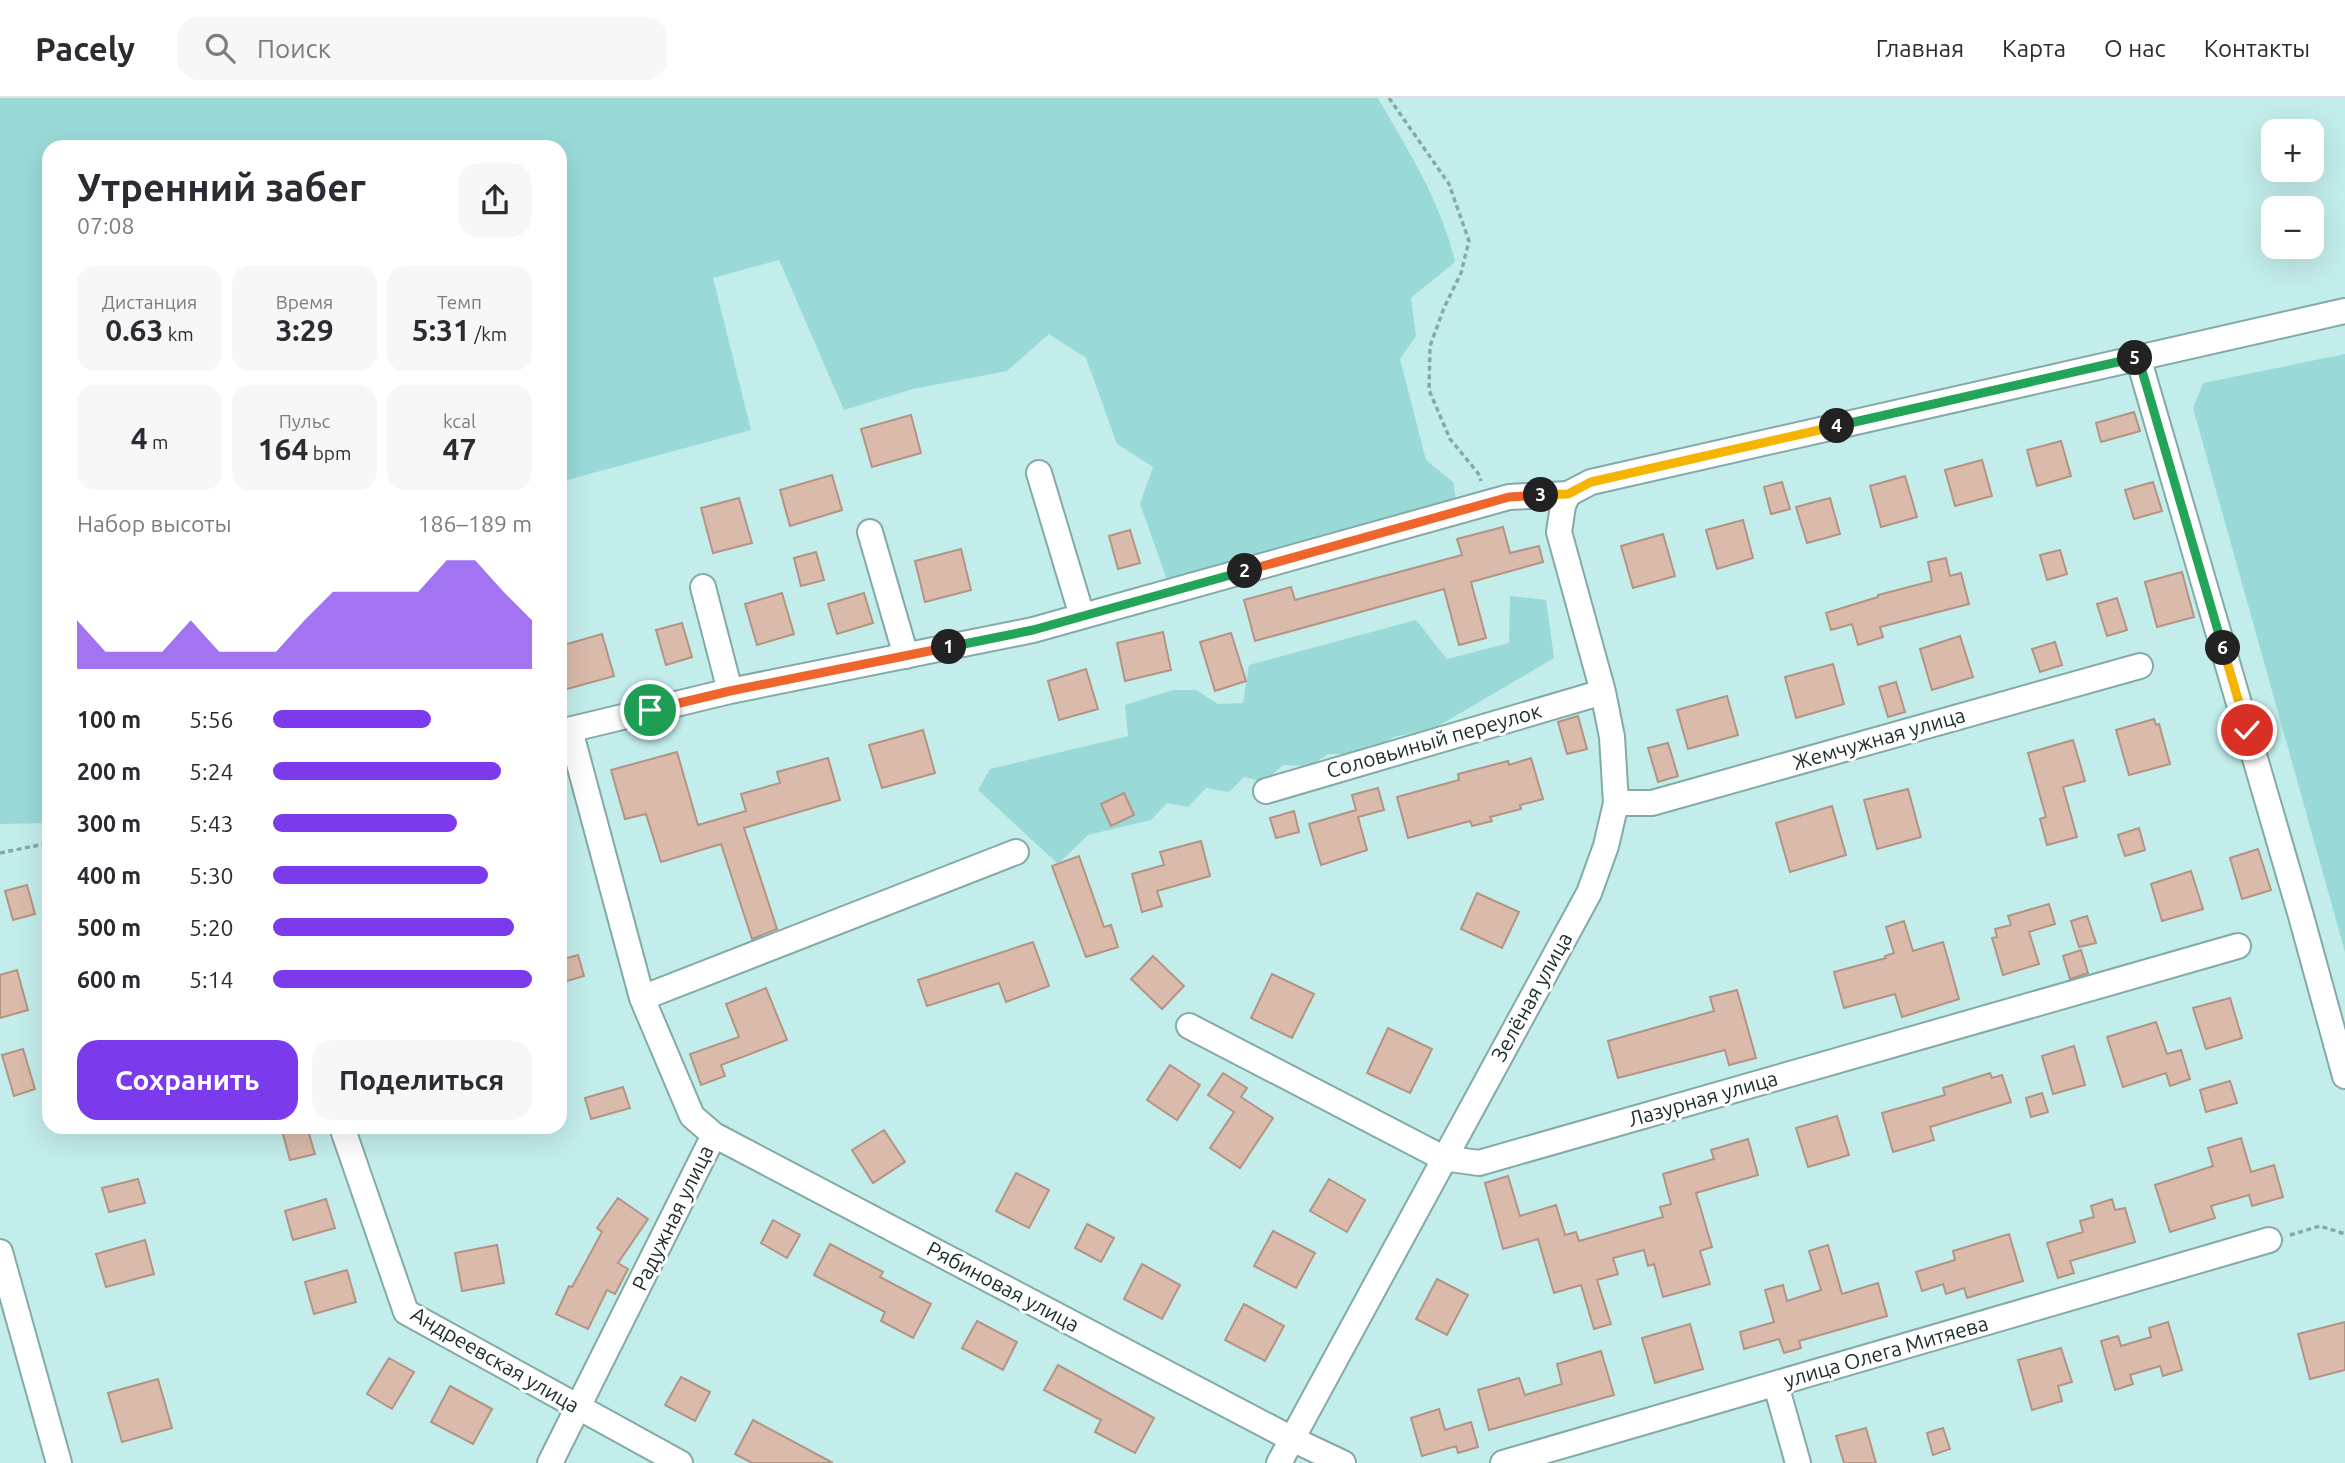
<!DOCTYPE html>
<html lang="ru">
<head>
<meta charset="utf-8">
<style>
  :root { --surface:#fff; --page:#f7f7f7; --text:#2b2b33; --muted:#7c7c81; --line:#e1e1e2; --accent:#7c3aed }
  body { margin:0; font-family:Ubuntu,sans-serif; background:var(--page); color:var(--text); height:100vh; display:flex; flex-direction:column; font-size:26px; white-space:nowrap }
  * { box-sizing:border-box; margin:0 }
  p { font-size:23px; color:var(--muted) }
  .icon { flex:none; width:38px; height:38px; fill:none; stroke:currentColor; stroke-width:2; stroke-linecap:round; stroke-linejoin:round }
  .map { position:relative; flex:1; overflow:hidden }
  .side { position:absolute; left:42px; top:42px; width:525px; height:994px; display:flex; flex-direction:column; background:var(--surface); border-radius:21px; box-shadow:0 7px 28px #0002 }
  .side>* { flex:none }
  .tools { position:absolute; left:2261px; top:21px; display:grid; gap:14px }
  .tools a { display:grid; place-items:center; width:63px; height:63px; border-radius:14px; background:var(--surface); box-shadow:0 7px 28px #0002; font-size:35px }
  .pin { position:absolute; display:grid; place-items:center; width:60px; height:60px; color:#fff; margin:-30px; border:4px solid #fff; border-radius:50%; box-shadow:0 2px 7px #0007 }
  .km { position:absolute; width:35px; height:35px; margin:-18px; border-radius:50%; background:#222; color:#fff; font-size:19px; line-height:35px; text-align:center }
  .round { display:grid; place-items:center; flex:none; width:74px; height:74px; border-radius:21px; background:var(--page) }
  .overview { display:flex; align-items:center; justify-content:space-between; height:119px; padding:0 35px }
  h1 { font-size:38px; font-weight:700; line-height:52px }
  .stats { display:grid; grid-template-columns:repeat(3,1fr); gap:10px; height:119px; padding:7px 35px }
  .stats div { display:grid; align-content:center; border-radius:18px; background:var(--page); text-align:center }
  .stats b { font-size:30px; font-weight:700 }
  .stats small { font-size:19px; font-weight:400 }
  .stats p { font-size:19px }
  .chart { height:196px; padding:14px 35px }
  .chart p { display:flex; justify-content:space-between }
  .chart svg { width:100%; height:126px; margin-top:7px; fill:var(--accent); opacity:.7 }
  .action { display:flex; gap:14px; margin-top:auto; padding:14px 35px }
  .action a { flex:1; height:80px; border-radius:21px; background:var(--accent); color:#fff; font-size:28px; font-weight:700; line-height:80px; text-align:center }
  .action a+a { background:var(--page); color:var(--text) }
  ul { padding:0 35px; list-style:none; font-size:23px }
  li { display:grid; grid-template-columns:112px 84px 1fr; align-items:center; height:52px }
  li i { height:18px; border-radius:9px; background:var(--accent) }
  header { display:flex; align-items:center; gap:42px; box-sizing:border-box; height:98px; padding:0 35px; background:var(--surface); border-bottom:2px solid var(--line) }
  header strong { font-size:33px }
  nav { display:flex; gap:38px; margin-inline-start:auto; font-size:24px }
  .search { width:490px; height:63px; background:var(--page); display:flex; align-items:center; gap:18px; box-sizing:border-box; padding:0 24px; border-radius:21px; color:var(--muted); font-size:26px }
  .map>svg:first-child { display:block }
</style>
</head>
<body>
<header>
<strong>Pacely</strong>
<div class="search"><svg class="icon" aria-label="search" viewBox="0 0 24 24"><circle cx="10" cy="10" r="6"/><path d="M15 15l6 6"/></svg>Поиск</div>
<nav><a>Главная</a><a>Карта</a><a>О нас</a><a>Контакты</a></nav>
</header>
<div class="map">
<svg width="2345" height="1365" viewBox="0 0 2345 1365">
  <rect width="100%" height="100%" fill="#c2edeb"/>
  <!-- green -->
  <path fill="#99dad8" d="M 0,0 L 1378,0 C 1408,52 1442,106 1455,164 L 1411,200 L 1416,238 L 1400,261 L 1426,362 L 1453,384 L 1457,407 L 1167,482 L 1140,406 L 1153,369 L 1117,346 L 1086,260 L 1049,236 L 1007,273 L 913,291 L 844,312 L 779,162 L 713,180 L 751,332 L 560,384 L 560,49 L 49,49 L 49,725 L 0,726 Z
    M 2345,256 L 2345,854 L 2193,310 L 2203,285 Z
    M 1510,498 L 1546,502 L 1554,560 L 1435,630 L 1394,639 L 1364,656 L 1328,656 L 1311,668 L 1283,667 L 1265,684 L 1244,679 L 1229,694 L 1206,690 L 1188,709 L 1167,705 L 1151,722 L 1088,737 L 1058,766 L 978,692 L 990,671 L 1128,638 L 1125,607 L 1173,592 L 1196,592 L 1218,606 L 1243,605 L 1249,567 L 1416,522 L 1447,561 L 1509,545 Z"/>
  <!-- building -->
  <path fill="#dabaaa" stroke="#b39484" stroke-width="2" d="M 2134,314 L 2140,333 L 2101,344 L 2096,325 Z
    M 911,317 L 921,355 L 872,369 L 861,331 Z
    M 2061,343 L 2071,378 L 2037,388 L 2027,352 Z
    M 1982,362 L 1992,398 L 1955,408 L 1945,372 Z
    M 832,377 L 842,412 L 790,428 L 780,392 Z
    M 1905,378 L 1917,419 L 1881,429 L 1870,388 Z
    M 1782,384 L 1790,411 L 1771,416 L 1764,389 Z
    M 2153,384 L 2162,413 L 2134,421 L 2125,392 Z
    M 739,400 L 752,445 L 713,455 L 701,410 Z
    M 1830,400 L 1840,436 L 1807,445 L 1796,409 Z
    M 1743,422 L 1753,460 L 1717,471 L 1706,432 Z
    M 1503,429 L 1510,455 L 1539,448 L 1543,464 L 1471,484 L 1486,540 L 1459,547 L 1444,491 L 1255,543 L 1244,502 L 1291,489 L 1295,502 L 1462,457 L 1457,441 Z
    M 1130,432 L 1140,465 L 1118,471 L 1109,438 Z
    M 1663,436 L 1675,478 L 1633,490 L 1621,448 Z
    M 961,451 L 971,492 L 925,504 L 915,463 Z
    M 2060,452 L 2067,476 L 2047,482 L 2040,457 Z
    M 816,454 L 824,482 L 801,488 L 794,460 Z
    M 1946,460 L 1950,478 L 1961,475 L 1969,506 L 1880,529 L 1883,539 L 1858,547 L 1852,526 L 1831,532 L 1826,515 L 1878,499 L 1878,497 L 1932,483 L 1928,464 Z
    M 2182,474 L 2194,519 L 2157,529 L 2145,484 Z
    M 782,495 L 794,536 L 757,547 L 745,506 Z
    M 864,495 L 873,525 L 837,536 L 828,506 Z
    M 2117,500 L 2127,532 L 2107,538 L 2097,506 Z
    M 682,525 L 692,559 L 666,567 L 656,532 Z
    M 1163,534 L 1171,572 L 1125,583 L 1117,545 Z
    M 1231,535 L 1246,583 L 1215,593 L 1200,544 Z
    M 602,536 L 614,578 L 560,593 L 560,548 Z
    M 1960,538 L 1973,579 L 1932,592 L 1920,551 Z
    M 2055,544 L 2062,567 L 2040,574 L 2032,551 Z
    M 1833,566 L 1844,606 L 1796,620 L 1785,579 Z
    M 1086,571 L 1098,611 L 1059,622 L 1048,583 Z
    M 1896,584 L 1905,614 L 1888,619 L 1879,589 Z
    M 1727,598 L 1738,637 L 1688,651 L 1677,612 Z
    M 1578,618 L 1587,651 L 1567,656 L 1558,624 Z
    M 2154,621 L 2156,627 L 2159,626 L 2170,666 L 2129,677 L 2116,632 Z
    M 923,632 L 935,675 L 882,690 L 869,647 Z
    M 2073,642 L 2085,683 L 2063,689 L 2077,739 L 2047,747 L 2040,721 L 2046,719 L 2028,655 Z
    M 1668,645 L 1678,678 L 1658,684 L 1648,650 Z
    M 677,654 L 698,727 L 746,713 L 741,696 L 780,685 L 777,674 L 828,660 L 840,702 L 744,730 L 777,831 L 752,841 L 721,746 L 661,764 L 646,716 L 625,721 L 611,672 Z
    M 1531,660 L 1543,701 L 1520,707 L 1521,711 L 1490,719 L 1492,723 L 1472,728 L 1470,723 L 1408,740 L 1397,699 L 1459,682 L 1458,676 L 1508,663 L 1509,667 Z
    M 1378,690 L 1384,712 L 1358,719 L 1367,752 L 1321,767 L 1309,726 L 1356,712 L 1352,697 Z
    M 1908,691 L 1921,739 L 1877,751 L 1864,702 Z
    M 1124,695 L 1134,717 L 1111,728 L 1101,706 Z
    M 1832,708 L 1846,757 L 1790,774 L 1776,725 Z
    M 1294,713 L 1299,734 L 1276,740 L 1270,720 Z
    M 2139,730 L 2145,752 L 2125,758 L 2118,737 Z
    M 1201,743 L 1210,778 L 1157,793 L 1162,808 L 1142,814 L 1132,776 L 1164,767 L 1160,754 Z
    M 2258,751 L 2271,792 L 2242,801 L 2230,760 Z
    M 1079,758 L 1104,829 L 1111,827 L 1118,849 L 1086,859 L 1052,768 Z
    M 2191,773 L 2203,811 L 2162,823 L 2151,786 Z
    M 27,787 L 35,816 L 13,822 L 5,793 Z
    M 1477,795 L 1519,814 L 1502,850 L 1461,831 Z
    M 2049,806 L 2055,826 L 2029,834 L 2039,866 L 2003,877 L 1992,840 L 1997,839 L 1995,831 L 2011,827 L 2008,818 Z
    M 2087,818 L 2096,845 L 2079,849 L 2071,823 Z
    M 1904,823 L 1913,853 L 1943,844 L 1959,901 L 1902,919 L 1895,896 L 1844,910 L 1834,874 L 1886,860 L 1885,858 L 1894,855 L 1886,829 Z
    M 1033,844 L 1049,888 L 1006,904 L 999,885 L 927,908 L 918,882 Z
    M 2081,852 L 2088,875 L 2070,881 L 2063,858 Z
    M 578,857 L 584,878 L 560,885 L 560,862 Z
    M 1153,858 L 1184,888 L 1162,911 L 1131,881 Z
    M 17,872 L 28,912 L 0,920 L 0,877 Z
    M 1272,876 L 1314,896 L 1292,940 L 1251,920 Z
    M 766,890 L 787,942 L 721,967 L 725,978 L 701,987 L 690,956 L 739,939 L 726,906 Z
    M 1737,892 L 1756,960 L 1729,967 L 1725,952 L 1618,980 L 1608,943 L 1714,913 L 1710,899 Z
    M 2230,900 L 2242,940 L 2206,951 L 2193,910 Z
    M 2156,924 L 2167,956 L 2181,952 L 2190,981 L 2170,988 L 2166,975 L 2123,989 L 2107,939 Z
    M 1388,930 L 1432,951 L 1410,995 L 1367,975 Z
    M 2074,948 L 2085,987 L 2053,996 L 2042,958 Z
    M 23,951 L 35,991 L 14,998 L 2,957 Z
    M 1170,967 L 1200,987 L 1177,1022 L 1147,1002 Z
    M 1223,975 L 1247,990 L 1241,999 L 1273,1020 L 1240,1070 L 1210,1050 L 1234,1014 L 1208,997 Z
    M 1990,975 L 1992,980 L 2002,977 L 2011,1004 L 1930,1029 L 1934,1042 L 1893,1054 L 1882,1015 L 1945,997 L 1943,990 Z
    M 2230,983 L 2237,1005 L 2206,1014 L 2200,992 Z
    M 623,989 L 630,1010 L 591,1021 L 585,1000 Z
    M 2042,995 L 2048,1014 L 2031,1019 L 2026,1000 Z
    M 1837,1018 L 1849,1057 L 1808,1069 L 1796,1030 Z
    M 281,1029 L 307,1029 L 315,1056 L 290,1062 Z
    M 884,1032 L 905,1064 L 873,1085 L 852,1052 Z
    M 2241,1040 L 2251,1074 L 2274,1067 L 2283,1099 L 2252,1108 L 2249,1097 L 2211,1108 L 2215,1120 L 2170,1134 L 2155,1087 L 2213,1068 L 2208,1050 Z
    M 1748,1041 L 1758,1077 L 1696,1095 L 1712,1149 L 1700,1153 L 1710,1186 L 1663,1199 L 1654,1166 L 1648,1168 L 1644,1152 L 1613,1160 L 1618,1176 L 1597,1182 L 1611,1226 L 1594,1231 L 1581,1187 L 1554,1195 L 1538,1141 L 1503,1151 L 1485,1085 L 1508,1078 L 1520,1118 L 1556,1107 L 1565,1137 L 1576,1134 L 1579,1143 L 1663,1119 L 1660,1109 L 1671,1106 L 1663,1076 L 1714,1061 L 1711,1052 Z
    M 1016,1075 L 1049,1092 L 1029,1130 L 996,1113 Z
    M 138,1081 L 145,1105 L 109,1114 L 102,1090 Z
    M 1329,1081 L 1365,1102 L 1347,1134 L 1310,1113 Z
    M 618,1100 L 648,1121 L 618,1165 L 628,1171 L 615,1196 L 607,1192 L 588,1231 L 556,1216 L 569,1188 L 572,1189 L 602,1134 L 597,1130 Z
    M 326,1101 L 335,1130 L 293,1142 L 285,1113 Z
    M 2112,1101 L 2115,1112 L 2125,1110 L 2135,1144 L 2070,1163 L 2074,1175 L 2058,1180 L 2047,1145 L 2083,1134 L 2080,1123 L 2094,1119 L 2091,1108 Z
    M 773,1122 L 800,1137 L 787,1160 L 761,1145 Z
    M 1087,1126 L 1114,1140 L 1101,1164 L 1075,1150 Z
    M 1273,1133 L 1315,1155 L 1296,1190 L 1254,1168 Z
    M 2009,1136 L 2023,1183 L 1967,1200 L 1964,1190 L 1946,1196 L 1943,1186 L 1922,1193 L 1916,1174 L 1955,1162 L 1953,1153 Z
    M 145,1142 L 154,1176 L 106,1189 L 96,1156 Z
    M 830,1146 L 883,1174 L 880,1179 L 931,1206 L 913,1240 L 881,1223 L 885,1214 L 814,1177 Z
    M 497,1147 L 504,1185 L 462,1193 L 455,1155 Z
    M 1828,1147 L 1842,1196 L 1878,1185 L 1887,1218 L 1799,1243 L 1801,1250 L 1784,1255 L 1779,1241 L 1744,1251 L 1740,1234 L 1774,1224 L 1765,1192 L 1783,1187 L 1787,1203 L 1821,1192 L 1809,1153 Z
    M 1142,1166 L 1180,1187 L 1162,1221 L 1124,1201 Z
    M 347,1172 L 356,1204 L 314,1216 L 305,1184 Z
    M 1437,1181 L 1468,1197 L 1447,1237 L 1416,1221 Z
    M 1244,1206 L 1284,1228 L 1265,1263 L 1225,1242 Z
    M 977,1223 L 1017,1244 L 1003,1272 L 962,1250 Z
    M 2168,1224 L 2182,1272 L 2163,1278 L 2160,1268 L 2130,1277 L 2133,1286 L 2115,1292 L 2101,1243 L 2118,1238 L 2121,1248 L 2151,1239 L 2149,1230 Z
    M 2345,1224 L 2345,1272 L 2310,1281 L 2298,1236 Z
    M 1690,1226 L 1703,1271 L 1655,1285 L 1642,1240 Z
    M 2061,1250 L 2072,1284 L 2058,1288 L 2062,1303 L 2032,1312 L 2018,1262 Z
    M 1601,1253 L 1614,1297 L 1489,1332 L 1478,1292 L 1519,1280 L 1525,1297 L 1562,1286 L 1557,1266 Z
    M 389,1260 L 414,1274 L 392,1311 L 367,1296 Z
    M 1058,1267 L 1154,1320 L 1135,1355 L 1095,1334 L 1101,1322 L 1044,1292 Z
    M 681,1279 L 710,1294 L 695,1323 L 665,1307 Z
    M 158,1281 L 172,1330 L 122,1344 L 108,1295 Z
    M 450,1288 L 492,1311 L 473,1346 L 431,1324 Z
    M 1439,1311 L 1445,1332 L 1471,1324 L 1478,1349 L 1458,1355 L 1456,1348 L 1422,1358 L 1411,1320 Z
    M 753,1322 L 833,1365 L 752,1365 L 735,1356 Z
    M 1866,1330 L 1876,1365 L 1844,1365 L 1836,1338 Z
    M 1943,1330 L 1950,1351 L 1933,1357 L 1927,1335 Z"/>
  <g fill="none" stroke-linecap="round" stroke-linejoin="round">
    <!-- minor casing -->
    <g stroke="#82aaa9" stroke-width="28">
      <path id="minor" d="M 2138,259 L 2301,818 L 2345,978
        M 1039,375 L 1082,518
        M 870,434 L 906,558
        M 703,489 L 730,593
        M 570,632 L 642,900 L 692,1018 L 714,1037 L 1292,1341 L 1343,1365
        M 560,634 L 730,593 L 1033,532 L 1509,399 L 1568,396 L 1591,384 L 2345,213
        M 1266,693 L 1603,594
        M 1616,705 L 1652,705 L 2140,568
        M 642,900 L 1016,754
        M 1189,928 L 1443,1060 L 1479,1065 L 2238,848
        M 342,1029 L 406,1214 L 680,1365
        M 0,1154 L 59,1365
        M 1776,1287 L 1798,1365
        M 550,1365 L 714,1037
        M 1279,1365 L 1589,795 L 1606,748 L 1616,705 L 1612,639 L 1603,594 L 1559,434 L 1563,408 L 1568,396
        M 1503,1365 L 2269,1142"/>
    </g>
    <!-- path -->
    <path stroke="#86a8a7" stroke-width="3.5" stroke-dasharray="5 3.5" stroke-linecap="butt" d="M 1389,0 L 1449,86 L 1469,143 L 1461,175 L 1444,210 L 1430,248 L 1429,292 L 1450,341 L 1478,375 L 1481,383
      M 0,755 L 49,745
      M 2290,1137 L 2320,1128 L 2345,1136"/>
    <!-- minor -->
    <use href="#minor" stroke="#fff" stroke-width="24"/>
  </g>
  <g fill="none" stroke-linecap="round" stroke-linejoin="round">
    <!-- split-1 casing -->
    <g stroke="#fff" stroke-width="14">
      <path id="split-1" d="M 650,612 L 730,593 L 949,549"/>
    </g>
    <!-- split-2 casing -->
    <g stroke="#fff" stroke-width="14">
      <path id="split-2" d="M 949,549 L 1033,532 L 1245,473"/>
    </g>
    <!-- split-3 casing -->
    <g stroke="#fff" stroke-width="14">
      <path id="split-3" d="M 1245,473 L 1509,399 L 1541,397"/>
    </g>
    <!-- split-4 casing -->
    <g stroke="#fff" stroke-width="14">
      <path id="split-4" d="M 1541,397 L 1568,396 L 1591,384 L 1837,328"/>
    </g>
    <!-- split-5 casing -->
    <g stroke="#fff" stroke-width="14">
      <path id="split-5" d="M 1837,328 L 2135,260"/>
    </g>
    <!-- split-6 casing -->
    <g stroke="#fff" stroke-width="14">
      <path id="split-6" d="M 2135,260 L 2138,259 L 2223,550"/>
    </g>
    <!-- split-7 casing -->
    <g stroke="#fff" stroke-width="14">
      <path id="split-7" d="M 2223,550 L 2247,632"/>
    </g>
    <!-- split-1 -->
    <use href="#split-1" stroke="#f0652b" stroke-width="9"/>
    <!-- split-2 -->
    <use href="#split-2" stroke="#22a559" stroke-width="9"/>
    <!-- split-3 -->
    <use href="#split-3" stroke="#f0652b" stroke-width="9"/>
    <!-- split-4 -->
    <use href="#split-4" stroke="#f5b400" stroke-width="9"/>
    <!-- split-5 -->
    <use href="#split-5" stroke="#22a559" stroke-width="9"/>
    <!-- split-6 -->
    <use href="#split-6" stroke="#22a559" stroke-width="9"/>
    <!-- split-7 -->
    <use href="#split-7" stroke="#f5b400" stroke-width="9"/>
  </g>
  <g text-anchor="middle" stroke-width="6" stroke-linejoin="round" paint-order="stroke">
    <!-- street labels -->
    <g font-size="21" fill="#1b2c2c" stroke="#fff">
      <text transform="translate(1879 641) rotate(-16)" y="7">Жемчужная улица</text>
      <text transform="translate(1434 643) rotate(-16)" y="7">Соловьиный переулок</text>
      <text transform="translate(1532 899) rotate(-61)" y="7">Зелёная улица</text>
      <text transform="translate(1703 1001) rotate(-16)" y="7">Лазурная улица</text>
      <text transform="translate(673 1120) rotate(-64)" y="7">Радужная улица</text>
      <text transform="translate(1003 1189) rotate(28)" y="7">Рябиновая улица</text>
      <text transform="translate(1886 1254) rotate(-16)" y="7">улица Олега Митяева</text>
      <text transform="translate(495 1262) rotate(30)" y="7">Андреевская улица</text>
    </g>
  </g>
</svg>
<div class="tools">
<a>+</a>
<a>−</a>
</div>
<div class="pin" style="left:650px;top:612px;background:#1e9e55"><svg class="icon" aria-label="arrive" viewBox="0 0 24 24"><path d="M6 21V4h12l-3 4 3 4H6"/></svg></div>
<div class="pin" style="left:2247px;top:632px;background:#d93025"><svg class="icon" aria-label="check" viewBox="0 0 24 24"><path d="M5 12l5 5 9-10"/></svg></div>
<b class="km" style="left:949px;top:549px">1</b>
<b class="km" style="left:1245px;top:473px">2</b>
<b class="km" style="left:1541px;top:397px">3</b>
<b class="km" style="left:1837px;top:328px">4</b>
<b class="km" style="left:2135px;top:260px">5</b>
<b class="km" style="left:2223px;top:550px">6</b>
<section class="side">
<div class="overview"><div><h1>Утренний забег</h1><p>07:08</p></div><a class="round"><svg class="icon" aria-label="share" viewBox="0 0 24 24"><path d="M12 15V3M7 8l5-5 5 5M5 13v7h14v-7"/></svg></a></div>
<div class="stats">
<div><p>Дистанция</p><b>0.63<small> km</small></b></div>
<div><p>Время</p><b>3:29</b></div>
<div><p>Темп</p><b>5:31<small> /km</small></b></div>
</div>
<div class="stats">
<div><b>4<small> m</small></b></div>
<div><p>Пульс</p><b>164<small> bpm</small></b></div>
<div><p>kcal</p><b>47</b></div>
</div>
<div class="chart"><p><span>Набор высоты</span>186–189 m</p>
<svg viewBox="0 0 160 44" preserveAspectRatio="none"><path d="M0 44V27L10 38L20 38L30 38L40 27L50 38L60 38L70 38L80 27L90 17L100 17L110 17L120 17L130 6L140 6L150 17L160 27V44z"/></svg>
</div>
<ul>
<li><b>100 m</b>5:56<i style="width:61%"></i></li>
<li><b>200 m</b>5:24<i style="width:88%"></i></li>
<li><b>300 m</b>5:43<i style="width:71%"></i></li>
<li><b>400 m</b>5:30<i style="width:83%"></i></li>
<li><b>500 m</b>5:20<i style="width:93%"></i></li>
<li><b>600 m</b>5:14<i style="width:100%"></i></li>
</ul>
<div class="action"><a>Сохранить</a><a>Поделиться</a></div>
</section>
</div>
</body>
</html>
